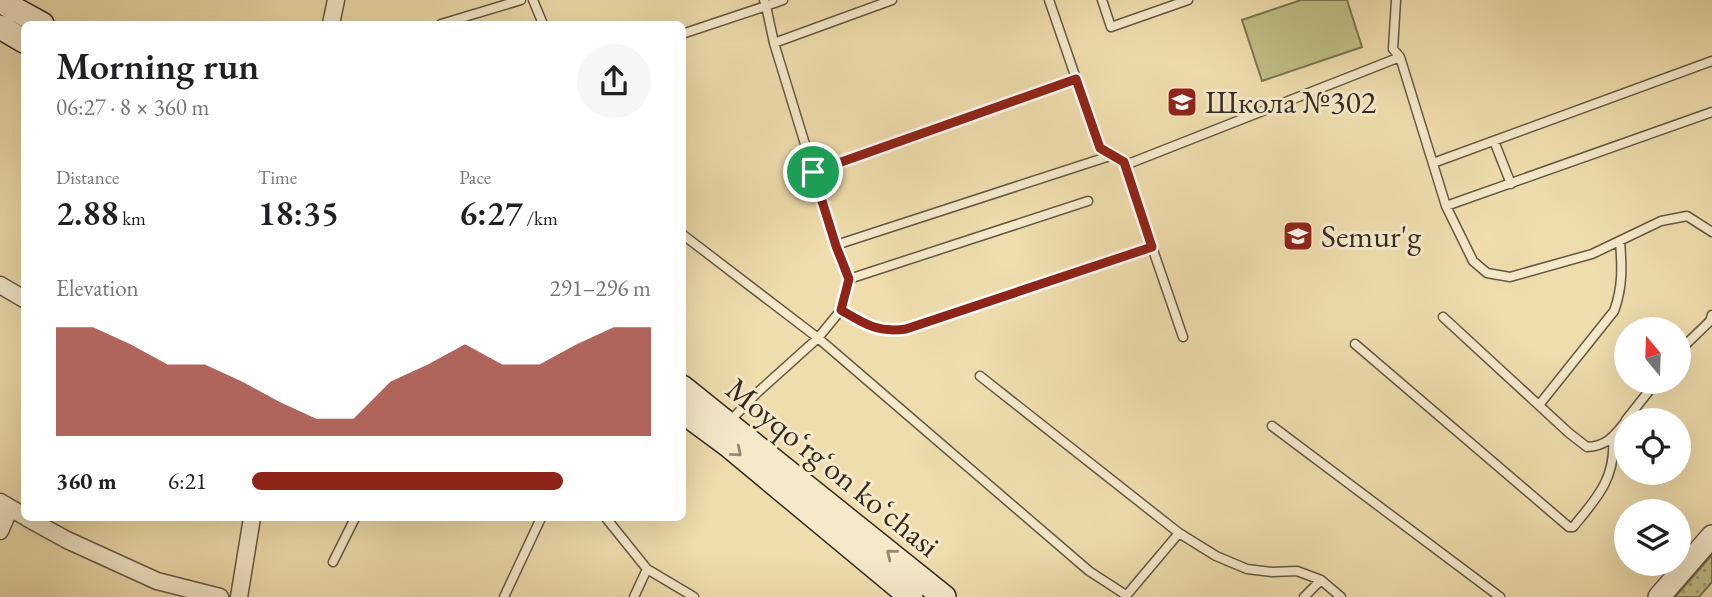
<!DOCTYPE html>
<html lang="en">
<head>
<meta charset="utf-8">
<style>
  :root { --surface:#fff; --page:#f6f6f6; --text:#202124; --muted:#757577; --accent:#8f2418 }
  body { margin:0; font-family:"EB Garamond",serif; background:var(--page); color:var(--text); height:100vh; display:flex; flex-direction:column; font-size:26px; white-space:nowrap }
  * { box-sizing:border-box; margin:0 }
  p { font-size:23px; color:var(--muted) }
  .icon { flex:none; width:38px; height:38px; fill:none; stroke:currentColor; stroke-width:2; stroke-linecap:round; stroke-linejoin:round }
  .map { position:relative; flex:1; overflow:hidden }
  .panel { position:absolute; left:21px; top:21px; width:665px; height:500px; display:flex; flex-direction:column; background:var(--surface); border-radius:10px; box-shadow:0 7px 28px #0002 }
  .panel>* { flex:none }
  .needle { width:46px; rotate:341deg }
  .fabs { position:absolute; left:1614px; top:317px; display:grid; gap:14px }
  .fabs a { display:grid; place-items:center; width:77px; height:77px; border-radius:50%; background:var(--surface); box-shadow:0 7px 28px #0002; font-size:35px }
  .pin { position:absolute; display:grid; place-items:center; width:60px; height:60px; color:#fff; margin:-30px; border:4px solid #fff; border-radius:50%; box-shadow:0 2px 7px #0007 }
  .round { display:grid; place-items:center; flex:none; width:74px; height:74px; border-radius:37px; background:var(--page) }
  .summary { display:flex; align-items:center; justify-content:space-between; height:119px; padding:0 35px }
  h1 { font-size:38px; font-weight:600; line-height:52px }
  .figures { display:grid; grid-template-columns:repeat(3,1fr); gap:10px; height:119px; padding:7px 35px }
  .figures div { display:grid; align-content:center }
  .figures b { font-size:35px; font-weight:600 }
  .figures small { font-size:19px; font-weight:400 }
  .figures p { font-size:19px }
  .chart { height:196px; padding:14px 35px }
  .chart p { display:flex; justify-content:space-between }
  .chart svg { width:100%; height:126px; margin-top:7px; fill:var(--accent); opacity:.7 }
  ul { padding:0 35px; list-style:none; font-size:23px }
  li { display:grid; grid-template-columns:112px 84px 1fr; align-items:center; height:52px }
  li i { height:18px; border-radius:9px; background:var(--accent) }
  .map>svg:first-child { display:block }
</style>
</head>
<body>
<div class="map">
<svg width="1712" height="597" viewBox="0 0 1712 597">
  <defs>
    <pattern id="grass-dots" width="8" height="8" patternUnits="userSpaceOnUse" patternTransform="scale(1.75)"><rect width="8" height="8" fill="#c0bf85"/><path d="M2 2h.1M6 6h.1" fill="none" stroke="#9d9b6c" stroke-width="1.8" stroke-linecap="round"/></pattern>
  </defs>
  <rect width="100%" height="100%" fill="#efddad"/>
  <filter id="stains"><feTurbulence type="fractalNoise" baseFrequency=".00286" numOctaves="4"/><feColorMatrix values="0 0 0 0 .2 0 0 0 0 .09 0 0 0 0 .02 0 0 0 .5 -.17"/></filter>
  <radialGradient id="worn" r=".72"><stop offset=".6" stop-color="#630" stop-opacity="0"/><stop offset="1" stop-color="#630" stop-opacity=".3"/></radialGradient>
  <!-- grass -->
  <path fill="url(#grass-dots)" stroke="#7b7554" stroke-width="2" d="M 1712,555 L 1712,582 L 1699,597 L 1675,597 Z"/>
  <!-- pitch -->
  <path fill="#c0bf85" stroke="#7b7554" stroke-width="2" d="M 1301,0 L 1347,0 L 1362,47 L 1262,81 L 1242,20 Z"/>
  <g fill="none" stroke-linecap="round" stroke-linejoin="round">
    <!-- service casing -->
    <g stroke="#645845" stroke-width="11">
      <path id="service" d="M 533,0 L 543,24
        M 1049,0 L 1100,148 L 1128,164 L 1400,57
        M 1102,0 L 1111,27 L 1188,0
        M 1396,0 L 1393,49 L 1400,57 L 1446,206 L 1473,261 L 1487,273 L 1510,277 L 1592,254 L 1661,221 L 1687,216 L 1712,232
        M 441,24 L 521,0
        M 682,34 L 766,6 L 764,0
        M 774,43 L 892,0
        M 1494,141 L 1511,184
        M 1433,163 L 1712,61
        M 813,172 L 1076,79
        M 1446,206 L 1712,112
        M 682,234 L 818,338 L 1089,571 L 1126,595
        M 836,245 L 1113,155
        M 1152,247 L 1183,337
        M 849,279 L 1088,201
        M 841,310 C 865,324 877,333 906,329 L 1152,247 L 1124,162
        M 1443,317 L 1569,433 L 1587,447 C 1607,446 1614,436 1626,421
        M 1355,344 L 1569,527 L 1573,527 C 1597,498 1616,478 1613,438
        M 1678,352 L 1710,321 L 1712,315
        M 980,376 L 1179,533 L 1216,556 L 1247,569 L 1272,572 L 1297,571 L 1321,580 L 1341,597
        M 1539,405 L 1614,311 C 1623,287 1622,266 1620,241
        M 1626,420 L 1656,382
        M 728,423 L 758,392 L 818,338 L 841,310 L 849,279 L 836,245 L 774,43 L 766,6 L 783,0
        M 1272,426 L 1500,597
        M 606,518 L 647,569 L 694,597
        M 333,562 L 355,518
        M 504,597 L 541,518
        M 634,597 L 647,569
        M 1125,597 L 1179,533
        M 1304,597 L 1321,580"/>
    </g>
    <!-- minor casing -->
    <g stroke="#645845" stroke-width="19">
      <path id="minor" d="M 331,24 L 336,0
        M 0,285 L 24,299
        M 0,502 L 24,516
        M 27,518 L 67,540 L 157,581 L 220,597
        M 0,531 L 10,508
        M 239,597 L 252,518"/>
    </g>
    <!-- tertiary casing -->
    <g stroke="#645845" stroke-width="24">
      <path id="tertiary" d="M 1659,597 L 1712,536"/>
    </g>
    <!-- secondary casing -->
    <g stroke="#362b22" stroke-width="26">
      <path id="secondary" d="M 0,1 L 42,24
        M 0,27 L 24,41
        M 682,387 L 944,597
        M 682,411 L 728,445 L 911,597"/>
    </g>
    <!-- service -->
    <use href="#service" stroke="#f5e9ca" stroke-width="8"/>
    <!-- minor -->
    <use href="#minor" stroke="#f5e9ca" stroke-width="16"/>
    <!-- tertiary -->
    <use href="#tertiary" stroke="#f5e9ca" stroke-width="21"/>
    <!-- secondary -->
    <use href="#secondary" stroke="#f5e9ca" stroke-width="23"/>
  </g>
  <!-- one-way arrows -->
  <defs><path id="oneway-chevron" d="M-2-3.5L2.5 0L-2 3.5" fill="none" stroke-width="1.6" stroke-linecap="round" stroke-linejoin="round" transform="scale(1.75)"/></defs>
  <g stroke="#968a76">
    <use href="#oneway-chevron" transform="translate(737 452) rotate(40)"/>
    <use href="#oneway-chevron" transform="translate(891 554) rotate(-141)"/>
  </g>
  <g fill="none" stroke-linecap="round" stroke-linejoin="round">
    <!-- route casing -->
    <g stroke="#fff" stroke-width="14">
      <path id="route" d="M 1076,79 L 1100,148 L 1124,162 L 1152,247 L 906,329 C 877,333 865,324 841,310 L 849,279 L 836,246 L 813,172 Z"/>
    </g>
    <!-- route -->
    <use href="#route" stroke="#8f2418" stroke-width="9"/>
  </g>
  <!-- icons -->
  <defs>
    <g id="school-square" transform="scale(1.575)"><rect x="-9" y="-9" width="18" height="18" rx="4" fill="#8f2418" stroke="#f5e9ca"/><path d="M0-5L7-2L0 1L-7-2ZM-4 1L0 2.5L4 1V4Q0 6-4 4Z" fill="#fff"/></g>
  </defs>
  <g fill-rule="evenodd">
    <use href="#school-square" x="1182" y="102"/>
    <use href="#school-square" x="1298" y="236"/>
  </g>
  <g text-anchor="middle" stroke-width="6" stroke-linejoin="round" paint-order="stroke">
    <!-- poi labels -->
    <g font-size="32" fill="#362b22" stroke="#f5e9ca" text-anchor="start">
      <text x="1205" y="113">Школа №302</text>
      <text x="1321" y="247">Semur'g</text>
    </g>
    <!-- street labels -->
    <g font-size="32" fill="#362b22" stroke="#f5e9ca">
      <text transform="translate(833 467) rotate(39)" y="11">Moyqoʻrgʻon koʻchasi</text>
    </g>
  </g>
  <rect width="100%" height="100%" filter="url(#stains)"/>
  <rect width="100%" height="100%" fill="url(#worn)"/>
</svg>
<div class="fabs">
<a><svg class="needle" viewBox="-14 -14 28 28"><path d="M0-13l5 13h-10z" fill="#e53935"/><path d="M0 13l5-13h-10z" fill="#757577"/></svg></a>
<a><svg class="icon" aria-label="locate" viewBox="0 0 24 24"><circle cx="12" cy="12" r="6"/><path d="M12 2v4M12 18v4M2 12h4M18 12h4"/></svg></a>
<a><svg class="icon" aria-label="layers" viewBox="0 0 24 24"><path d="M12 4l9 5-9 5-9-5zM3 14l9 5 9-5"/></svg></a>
</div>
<div class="pin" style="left:813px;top:172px;background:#1e9e55"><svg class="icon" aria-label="arrive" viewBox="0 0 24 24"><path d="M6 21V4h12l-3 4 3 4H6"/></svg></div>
<section class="panel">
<div class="summary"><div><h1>Morning run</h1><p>06:27 · 8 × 360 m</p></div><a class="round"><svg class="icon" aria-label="share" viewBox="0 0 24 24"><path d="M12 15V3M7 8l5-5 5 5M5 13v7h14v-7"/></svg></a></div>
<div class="figures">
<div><p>Distance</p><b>2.88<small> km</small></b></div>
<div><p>Time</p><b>18:35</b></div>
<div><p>Pace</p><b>6:27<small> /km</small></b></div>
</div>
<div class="chart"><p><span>Elevation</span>291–296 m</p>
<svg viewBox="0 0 160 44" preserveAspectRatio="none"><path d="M0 44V6L10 6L20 12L30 19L40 19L50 25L60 32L70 38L80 38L90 25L100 19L110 12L120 19L130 19L140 12L150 6L160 6V44z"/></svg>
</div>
<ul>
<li><b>360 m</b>6:21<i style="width:78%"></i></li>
</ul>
</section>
</div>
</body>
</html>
